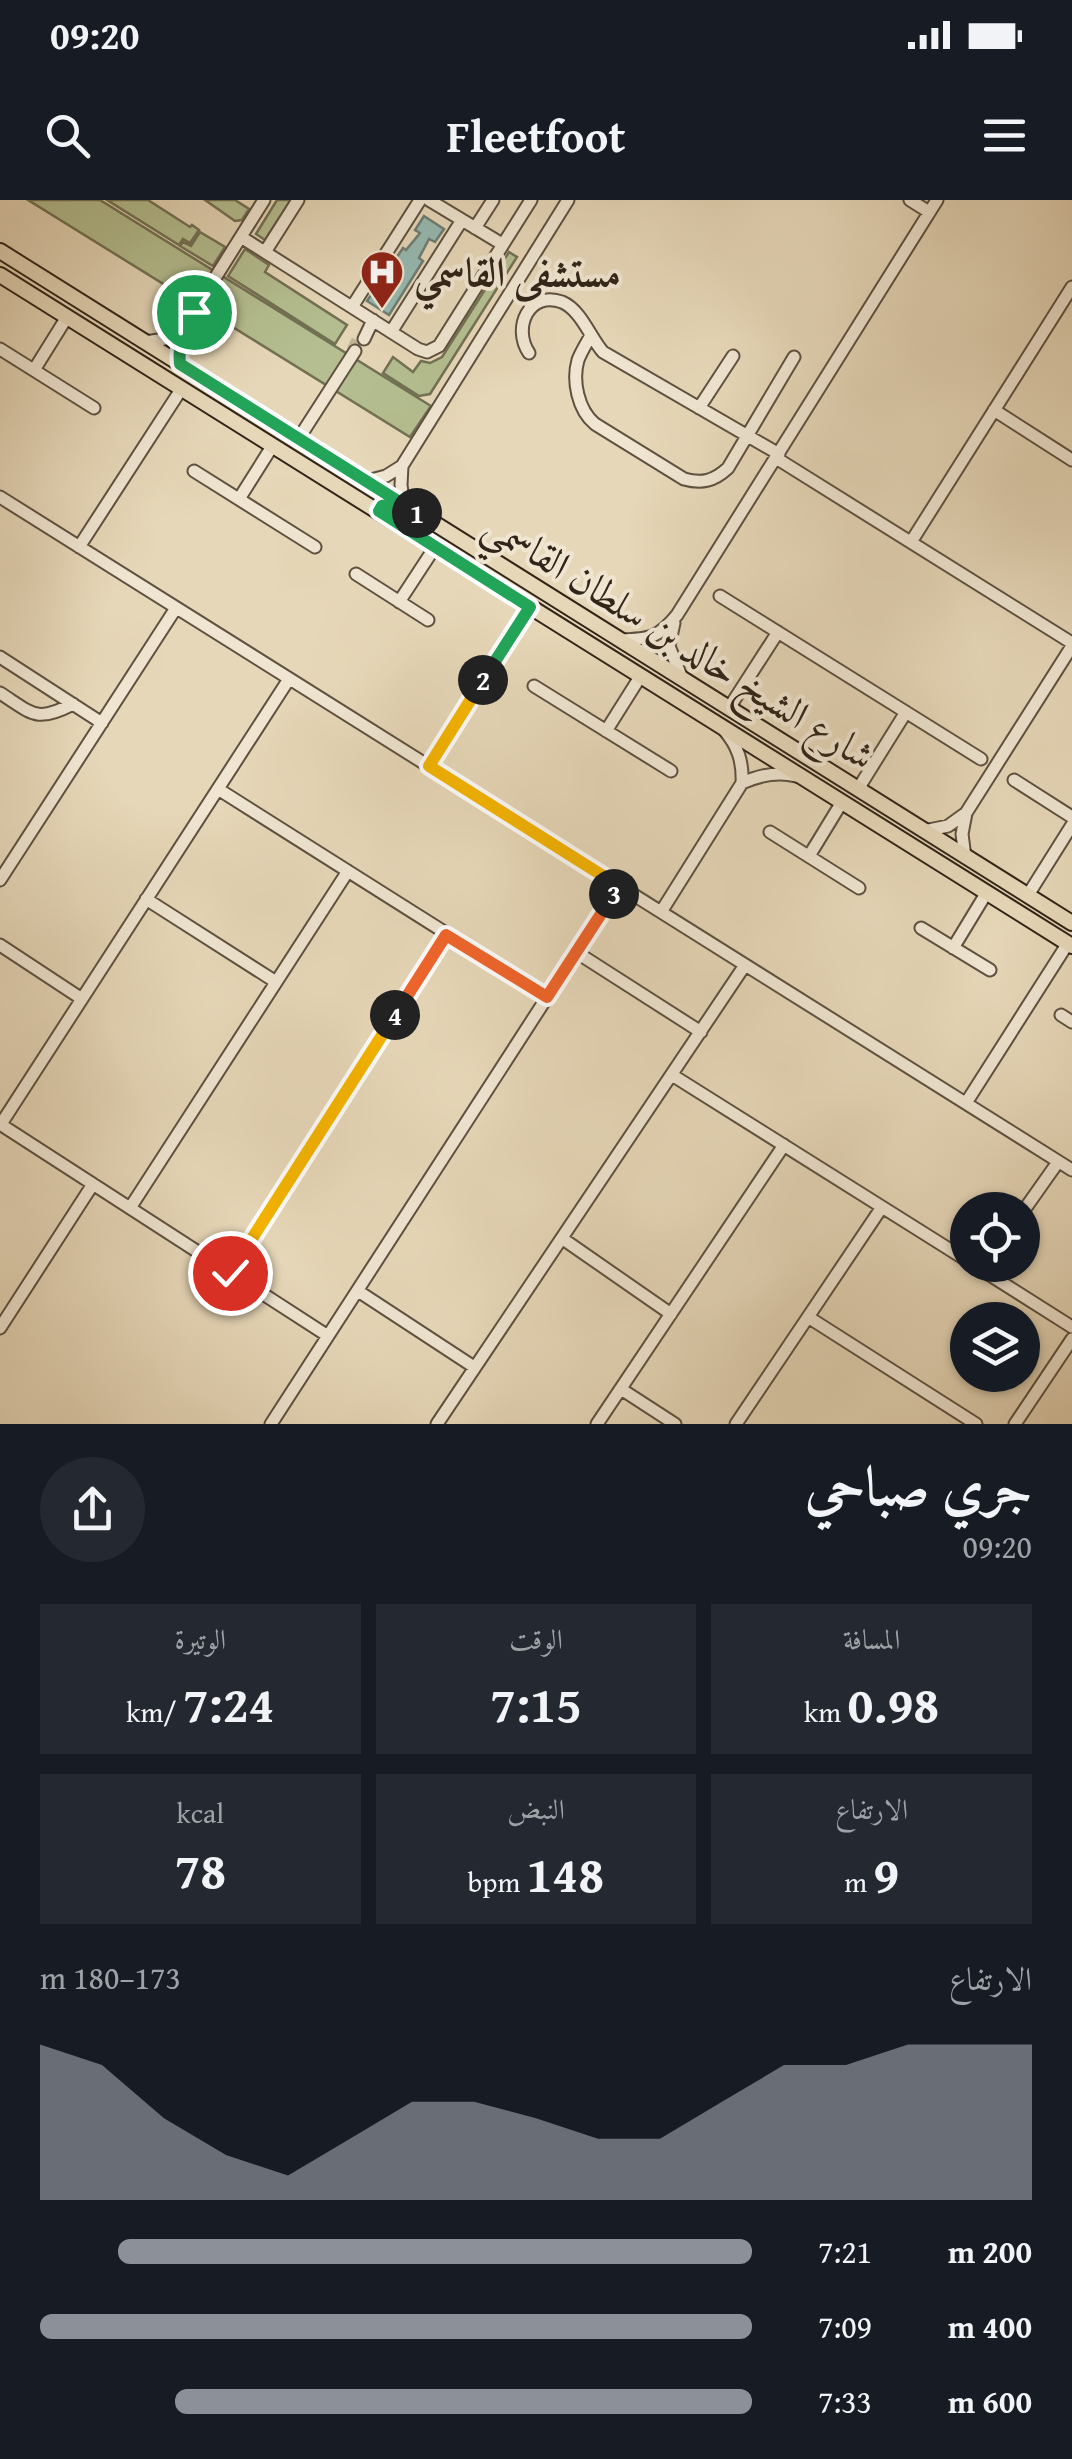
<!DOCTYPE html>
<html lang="ar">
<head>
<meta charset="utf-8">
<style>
  :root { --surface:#171b24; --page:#242831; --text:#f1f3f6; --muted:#9ea1a6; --accent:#8c9099 }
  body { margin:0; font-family:"Gentium Book Plus",Amiri,serif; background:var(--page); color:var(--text); direction:rtl; height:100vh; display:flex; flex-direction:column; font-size:38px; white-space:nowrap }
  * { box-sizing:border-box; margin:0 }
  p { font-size:32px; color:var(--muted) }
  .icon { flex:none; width:55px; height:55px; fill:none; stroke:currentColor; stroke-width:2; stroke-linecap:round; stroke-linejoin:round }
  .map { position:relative; height:1224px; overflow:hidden; direction:ltr }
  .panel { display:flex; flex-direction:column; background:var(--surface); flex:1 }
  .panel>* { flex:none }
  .buttons { position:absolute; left:950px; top:992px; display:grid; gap:20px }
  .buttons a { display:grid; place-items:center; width:90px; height:90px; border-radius:50%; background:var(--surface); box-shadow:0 2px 8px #0004; font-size:50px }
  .pin { position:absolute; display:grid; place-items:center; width:85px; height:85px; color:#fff; margin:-42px; border:5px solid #fff; border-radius:50%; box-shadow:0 2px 10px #0007 }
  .km { position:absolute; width:50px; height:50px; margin:-25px; border-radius:50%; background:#222; color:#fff; font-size:28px; line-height:50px; text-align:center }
  .round { display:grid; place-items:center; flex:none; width:105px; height:105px; border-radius:52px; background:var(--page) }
  .summary { display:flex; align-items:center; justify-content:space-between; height:170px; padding:0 40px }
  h1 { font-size:55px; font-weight:800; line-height:75px }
  .stats { display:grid; grid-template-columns:repeat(3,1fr); gap:15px; height:170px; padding:10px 40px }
  .stats div { display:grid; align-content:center; border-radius:0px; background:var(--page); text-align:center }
  .stats b { font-size:50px; font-weight:800 }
  .stats small { font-size:28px; font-weight:400 }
  .stats p { font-size:28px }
  .chart { height:280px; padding:20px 40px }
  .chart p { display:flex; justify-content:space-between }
  .chart svg { width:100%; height:180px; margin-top:10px; fill:var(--accent); opacity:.7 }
  ul { padding:0 40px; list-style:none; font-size:32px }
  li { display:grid; grid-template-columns:160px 120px 1fr; align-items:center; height:75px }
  li i { height:25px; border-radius:12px; background:var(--accent) }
  .status { display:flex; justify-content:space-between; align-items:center; height:70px; padding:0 50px; background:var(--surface); direction:ltr }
  .status svg { height:28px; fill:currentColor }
  header { display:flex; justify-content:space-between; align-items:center; height:130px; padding:0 40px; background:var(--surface); font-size:45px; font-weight:800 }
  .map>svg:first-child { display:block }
</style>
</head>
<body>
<div class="status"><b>09:20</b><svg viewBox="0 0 49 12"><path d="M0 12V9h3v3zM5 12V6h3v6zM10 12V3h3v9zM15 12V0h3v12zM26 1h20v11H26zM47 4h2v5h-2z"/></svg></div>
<header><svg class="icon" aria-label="menu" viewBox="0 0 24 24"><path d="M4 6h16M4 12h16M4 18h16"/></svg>Fleetfoot<svg class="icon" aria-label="search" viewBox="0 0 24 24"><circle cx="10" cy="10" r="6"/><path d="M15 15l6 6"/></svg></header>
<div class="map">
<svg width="1072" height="1224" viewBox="0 0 1072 1224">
  <rect width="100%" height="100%" fill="#e6d7b8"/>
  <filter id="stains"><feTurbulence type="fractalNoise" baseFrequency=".002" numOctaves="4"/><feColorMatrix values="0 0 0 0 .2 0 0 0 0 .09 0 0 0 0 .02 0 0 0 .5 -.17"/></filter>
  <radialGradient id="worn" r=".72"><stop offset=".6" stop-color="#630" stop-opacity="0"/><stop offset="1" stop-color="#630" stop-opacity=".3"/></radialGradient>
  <!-- green -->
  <path fill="#b4be90" stroke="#727154" stroke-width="2.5" d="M 28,0 L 100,0 L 431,206 L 410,237 Z
    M 107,0 L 148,0 L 190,27 L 192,25 L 199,30 L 190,43 L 183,39 L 179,45 Z
    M 205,0 L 235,0 L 249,9 L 242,20 L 235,21 Z
    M 277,0 L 291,0 L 265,40 L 256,34 Z
    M 200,32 L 225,47 L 213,66 L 180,46 L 183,42 L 191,46 Z
    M 245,49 L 269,65 L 265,72 L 347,125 L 335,144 L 228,76 Z
    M 509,52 L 517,57 L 430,194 L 419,196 L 383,173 L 393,157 L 413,172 L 421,161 L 430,163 L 442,157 Z"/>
  <!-- water -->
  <path fill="#96b9b1" stroke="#6e7d74" stroke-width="2.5" d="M 424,16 L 444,29 L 435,42 L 429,39 L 419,58 L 423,61 L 389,115 L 367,101 L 403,48 L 406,50 L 420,33 L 415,30 Z"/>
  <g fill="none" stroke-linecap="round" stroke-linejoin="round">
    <!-- minor-tunnel -->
    <path stroke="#c2b398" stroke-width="11" stroke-dasharray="11 5.5" stroke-linecap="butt" d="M 352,150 L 359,136"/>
    <!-- minor casing -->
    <g stroke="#5e5140" stroke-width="15">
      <path id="minor" d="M 429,0 L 502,44
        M 910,0 L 929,12
        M 475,28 L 493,0
        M 241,37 L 418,149 L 427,152 L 439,146 L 531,0
        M 265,52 L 298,0
        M 352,107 L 420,0
        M 391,132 L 462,20
        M 590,137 C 586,144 581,152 578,160 C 572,181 578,210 595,224 L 684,279 C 702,284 714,281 728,268 L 794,157
        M 364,139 L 373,120
        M 145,142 L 165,139 L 183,129
        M 0,149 L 94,208
        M 529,153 C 512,128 529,90 562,102 C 581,110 590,137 603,152 L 779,254
        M 181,164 L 180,146 L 183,129 L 264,0
        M 34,170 L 67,117
        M 699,208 L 733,156
        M 994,210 L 1072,260
        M 299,238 L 355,151
        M 776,258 L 1072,443
        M 402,266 L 401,285 L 404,305
        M 194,271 L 315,347
        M 367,281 L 386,276 L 402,266 L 568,0
        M 0,297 L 1072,970
        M 239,299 L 273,245
        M 911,342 L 1072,87
        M 79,347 L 182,188
        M 356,374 L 428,420
        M 720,396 L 981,559
        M 399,402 L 435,347
        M 674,423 L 669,446 L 681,476
        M 621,440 C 650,439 658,438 677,415 L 937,0
        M 0,457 L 102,523
        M 534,486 L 671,571
        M 0,493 C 33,514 36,523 73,504
        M 729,508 L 778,432
        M 606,531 L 640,477
        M 429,566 L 530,407
        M 1014,580 L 1072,617
        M 742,583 C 760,575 777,571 796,576
        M 218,589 L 547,797
        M 858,589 L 906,512
        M 924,631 L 948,626 L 966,613 L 1072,446
        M 770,632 L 859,688
        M 809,656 L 842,602
        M 965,657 L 962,634 L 966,613
        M 0,680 L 176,408
        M 1028,695 L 1072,625
        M 146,699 L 276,782
        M 661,712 L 742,583 C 743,562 738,546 724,530
        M 921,728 L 990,770
        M 0,745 L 82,799
        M 953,748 L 987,692
        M 576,752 L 701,832
        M 1061,815 L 1072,822
        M 672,875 L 968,1061
        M 966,903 L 1068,743
        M 0,924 L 328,1136
        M 1,924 L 289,479
        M 130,1008 L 348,671
        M 1022,1013 L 1058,962
        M 563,1039 L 671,1114
        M 974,1065 L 1072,1127
        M 230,1073 L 446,735
        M 358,1091 L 474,1167
        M 808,1117 L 976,1224
        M 0,1128 L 93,984
        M 621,1189 L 675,1224
        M 271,1224 L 619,686
        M 437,1224 L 745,765
        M 597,1224 L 784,945
        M 736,1224 L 882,1007
        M 1015,1224 L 1072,1139"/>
    </g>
    <!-- major casing -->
    <g stroke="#312418" stroke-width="18">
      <path id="major" d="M 0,51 L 1072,723
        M 0,75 L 1072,746"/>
    </g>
    <!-- minor -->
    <use href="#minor" stroke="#efe5d1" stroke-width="11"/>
    <!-- major -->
    <use href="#major" stroke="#e6d7b8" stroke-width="14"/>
  </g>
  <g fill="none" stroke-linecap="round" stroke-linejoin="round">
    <!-- split-1 casing -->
    <g stroke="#fff" stroke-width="20">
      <path id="split-1" d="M 194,112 C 183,129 178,142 180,164 L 417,313"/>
    </g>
    <!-- split-2 casing -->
    <g stroke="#fff" stroke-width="20">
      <path id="split-2" d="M 417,313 L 429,321 L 416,320 L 388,305 L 382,306 L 379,311 L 530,407 L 483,480"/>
    </g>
    <!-- split-3 casing -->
    <g stroke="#fff" stroke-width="20">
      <path id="split-3" d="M 483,480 L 429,566 L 619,686 L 614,694"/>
    </g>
    <!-- split-4 casing -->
    <g stroke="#fff" stroke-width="20">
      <path id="split-4" d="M 395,815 L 446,735 L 547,797 L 614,694"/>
    </g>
    <!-- split-5 casing -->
    <g stroke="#fff" stroke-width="20">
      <path id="split-5" d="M 230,1073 L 395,815"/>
    </g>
    <!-- split-1 -->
    <use href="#split-1" stroke="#22a559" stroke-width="12"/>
    <!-- split-2 -->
    <use href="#split-2" stroke="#22a559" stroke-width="12"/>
    <!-- split-3 -->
    <use href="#split-3" stroke="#f5b400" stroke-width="12"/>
    <!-- split-4 -->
    <use href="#split-4" stroke="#f0652b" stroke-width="12"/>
    <!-- split-5 -->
    <use href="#split-5" stroke="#f5b400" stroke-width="12"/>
  </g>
  <!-- icons -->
  <defs>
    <g id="hospital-pin" transform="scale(2.25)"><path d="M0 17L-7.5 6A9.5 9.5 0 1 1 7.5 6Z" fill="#8f2418" stroke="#efe5d1"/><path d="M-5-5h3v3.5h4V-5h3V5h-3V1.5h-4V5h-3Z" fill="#fff"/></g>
  </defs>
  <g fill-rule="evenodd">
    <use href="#hospital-pin" x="382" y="72"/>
  </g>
  <g text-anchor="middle" stroke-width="8" stroke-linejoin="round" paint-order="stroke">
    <!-- poi labels -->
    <g font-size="40" font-weight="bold" fill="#312418" stroke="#efe5d1" text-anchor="start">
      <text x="414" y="86">مستشفى القاسمي</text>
    </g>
    <!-- street labels -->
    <g font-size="40" fill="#312418" stroke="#efe5d1">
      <text transform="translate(680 440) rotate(32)" y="14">شارع الشيخ خالد بن سلطان القاسمي</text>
    </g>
  </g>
  <rect width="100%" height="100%" filter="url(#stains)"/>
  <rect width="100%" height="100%" fill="url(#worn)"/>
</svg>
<div class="buttons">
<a><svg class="icon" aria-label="locate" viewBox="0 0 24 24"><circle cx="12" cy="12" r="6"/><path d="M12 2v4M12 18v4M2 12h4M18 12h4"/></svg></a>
<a><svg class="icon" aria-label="layers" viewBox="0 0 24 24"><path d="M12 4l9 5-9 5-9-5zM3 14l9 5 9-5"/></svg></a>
</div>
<div class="pin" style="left:194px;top:112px;background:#1e9e55"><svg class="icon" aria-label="arrive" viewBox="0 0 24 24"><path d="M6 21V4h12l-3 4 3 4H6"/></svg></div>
<div class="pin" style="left:230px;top:1073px;background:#d93025"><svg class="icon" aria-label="check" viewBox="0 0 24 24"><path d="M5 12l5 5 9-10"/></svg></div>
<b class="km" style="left:417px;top:313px">1</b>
<b class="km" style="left:483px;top:480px">2</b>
<b class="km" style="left:614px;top:694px">3</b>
<b class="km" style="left:395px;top:815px">4</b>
</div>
<section class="panel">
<div class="summary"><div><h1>جري صباحي</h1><p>09:20</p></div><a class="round"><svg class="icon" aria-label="share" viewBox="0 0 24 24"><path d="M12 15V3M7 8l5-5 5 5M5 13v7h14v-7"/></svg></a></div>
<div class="stats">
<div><p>المسافة</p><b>0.98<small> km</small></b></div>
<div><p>الوقت</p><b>7:15</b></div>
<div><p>الوتيرة</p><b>7:24<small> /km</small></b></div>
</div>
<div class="stats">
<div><p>الارتفاع</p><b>9<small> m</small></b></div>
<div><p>النبض</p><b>148<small> bpm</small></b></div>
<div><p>kcal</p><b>78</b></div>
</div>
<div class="chart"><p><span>الارتفاع</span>173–180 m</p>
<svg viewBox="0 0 160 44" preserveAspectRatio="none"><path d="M0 44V6L10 11L20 24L30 33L40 38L50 29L60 20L70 20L80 24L90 29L100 29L110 20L120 11L130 11L140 6L150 6L160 6V44z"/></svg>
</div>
<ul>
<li><b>200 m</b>7:21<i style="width:89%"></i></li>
<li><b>400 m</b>7:09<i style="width:100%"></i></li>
<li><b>600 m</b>7:33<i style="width:81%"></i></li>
</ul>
</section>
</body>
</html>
